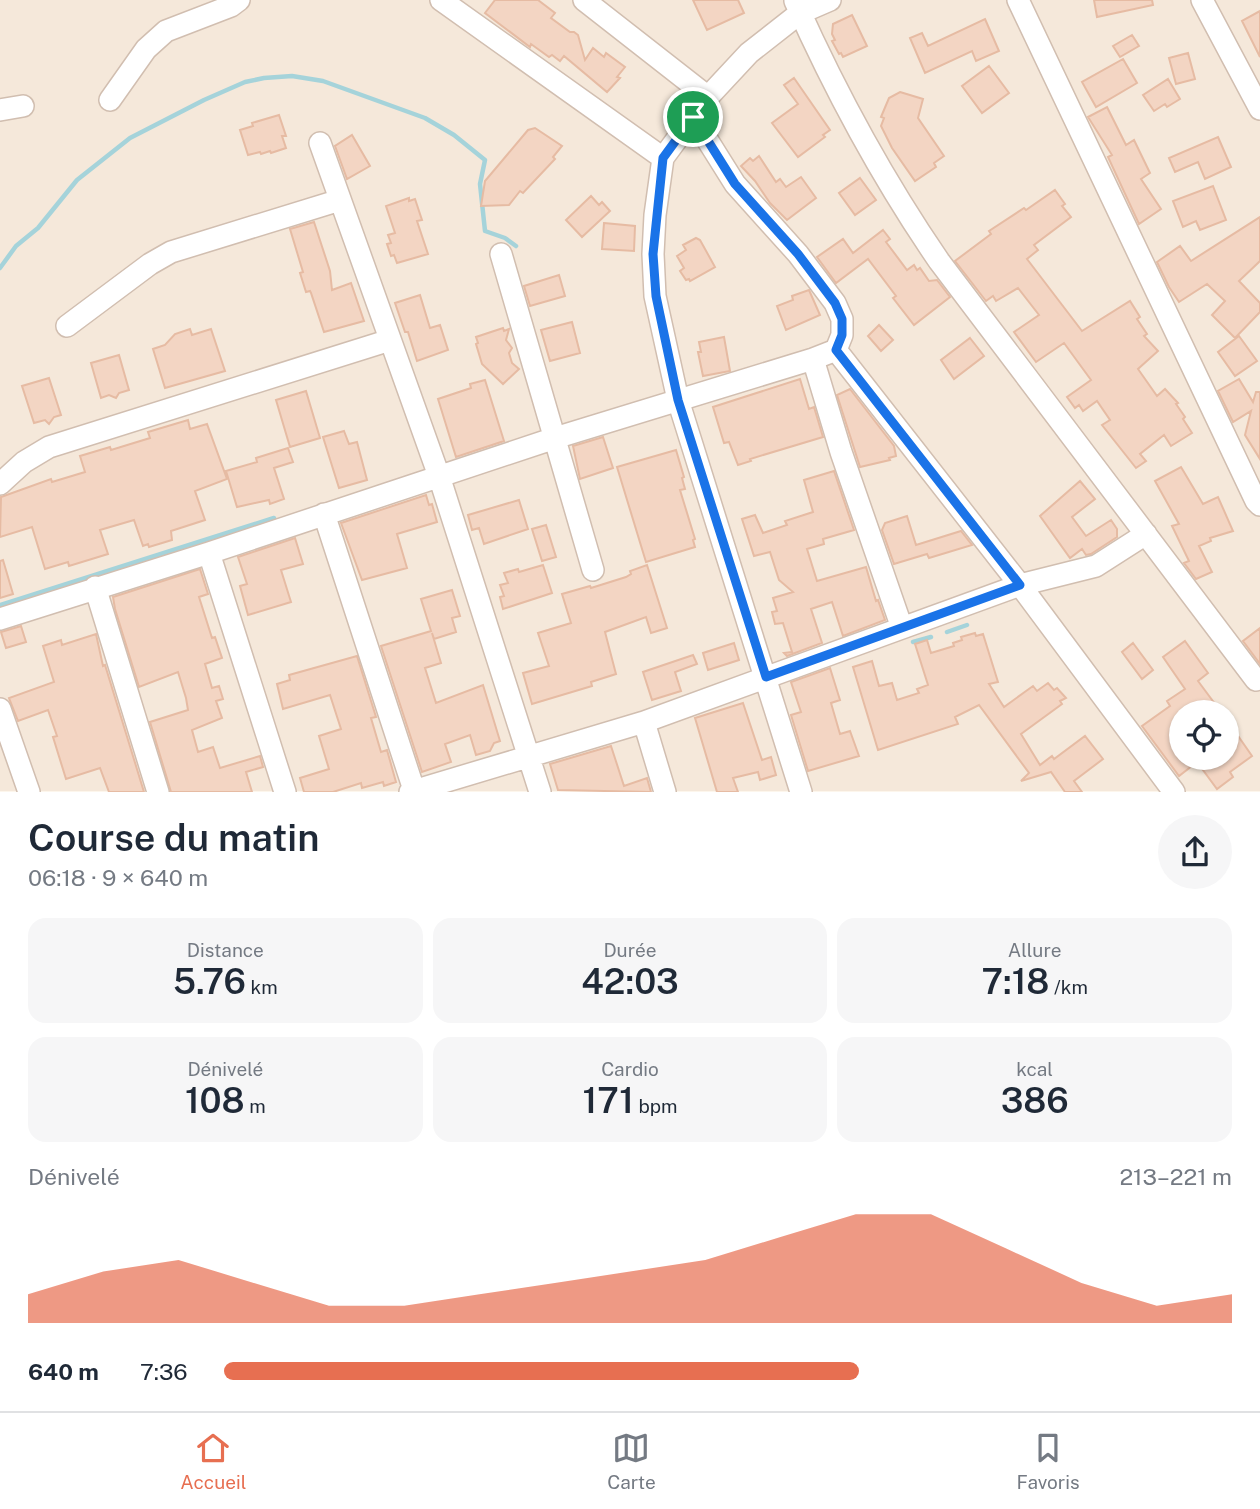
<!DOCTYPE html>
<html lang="fr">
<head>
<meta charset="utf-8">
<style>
  :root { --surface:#fff; --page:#f6f6f7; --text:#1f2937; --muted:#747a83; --line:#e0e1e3; --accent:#e76f51 }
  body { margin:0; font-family:"Public Sans",sans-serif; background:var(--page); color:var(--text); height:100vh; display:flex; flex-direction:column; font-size:26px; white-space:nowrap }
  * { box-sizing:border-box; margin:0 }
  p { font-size:23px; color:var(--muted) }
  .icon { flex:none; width:38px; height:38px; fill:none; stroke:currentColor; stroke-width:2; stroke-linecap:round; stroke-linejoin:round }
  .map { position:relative; height:792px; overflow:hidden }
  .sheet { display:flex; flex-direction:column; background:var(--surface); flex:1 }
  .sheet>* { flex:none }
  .tools { position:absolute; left:1169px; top:700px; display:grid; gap:14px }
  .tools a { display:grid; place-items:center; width:70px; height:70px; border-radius:50%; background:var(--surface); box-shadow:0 2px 5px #0004; font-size:35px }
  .pin { position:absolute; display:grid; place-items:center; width:60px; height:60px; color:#fff; margin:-30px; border:4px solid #fff; border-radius:50%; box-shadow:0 2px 7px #0007 }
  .round { display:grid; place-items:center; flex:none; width:74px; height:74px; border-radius:37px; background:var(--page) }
  .overview { display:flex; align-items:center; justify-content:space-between; height:119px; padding:0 28px }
  h1 { font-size:38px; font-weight:600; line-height:52px }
  .figures { display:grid; grid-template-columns:repeat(3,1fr); gap:10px; height:119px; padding:7px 28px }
  .figures div { display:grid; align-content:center; border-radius:18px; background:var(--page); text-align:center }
  .figures b { font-size:35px; font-weight:600 }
  .figures small { font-size:19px; font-weight:400 }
  .figures p { font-size:19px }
  .chart { height:196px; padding:14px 28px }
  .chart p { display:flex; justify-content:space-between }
  .chart svg { width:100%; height:126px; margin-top:7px; fill:var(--accent); opacity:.7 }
  ul { padding:0 28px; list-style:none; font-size:23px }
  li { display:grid; grid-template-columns:112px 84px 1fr; align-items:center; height:52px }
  li i { height:18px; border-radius:9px; background:var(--accent) }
  .dock { display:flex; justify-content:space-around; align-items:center; height:98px; border-top:2px solid var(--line); background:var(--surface); font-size:19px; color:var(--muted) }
  .dock a { display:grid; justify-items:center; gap:4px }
  .dock .selected { color:var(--accent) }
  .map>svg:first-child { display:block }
</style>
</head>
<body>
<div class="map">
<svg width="1260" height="792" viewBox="0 0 1260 792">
  <rect width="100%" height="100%" fill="#fdf6ec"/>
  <!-- residential -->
  <path fill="#f5e8da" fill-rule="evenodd" d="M 0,0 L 1260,0 L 1260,791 L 0,791 ZM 1181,712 L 1227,712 L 1227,758 L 1181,758 Z"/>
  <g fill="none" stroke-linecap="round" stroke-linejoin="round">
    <!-- stream -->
    <path stroke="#a5d3da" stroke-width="4.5" d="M 0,268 L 16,246 L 38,228 L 77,180 L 130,138 L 204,100 L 245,82 L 264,78 L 292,76 L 323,81 L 425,118 L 454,135 L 485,160 L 480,184 L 485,231 L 505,238 L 516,246
      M 0,605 L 274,518
      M 947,632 L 967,625
      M 913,642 L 931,637"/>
  </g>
  <!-- building -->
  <path fill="#f3d5c3" stroke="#e6bba3" stroke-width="2" d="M 495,0 L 538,0 L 555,13 L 551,18 L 570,32 L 574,32 L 578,35 L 585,60 L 593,48 L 604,57 L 606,53 L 625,67 L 617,77 L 620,78 L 607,92 L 564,56 L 560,61 L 552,55 L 549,57 L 531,44 L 530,47 L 485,13 Z
    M 693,0 L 738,0 L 744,13 L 707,30 Z
    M 1094,0 L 1152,0 L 1153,5 L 1097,17 Z
    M 1260,11 L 1260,57 L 1242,21 Z
    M 852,15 L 867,46 L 843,57 L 841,53 L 839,54 L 832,41 L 835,40 L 832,34 L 833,24 Z
    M 985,19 L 999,51 L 976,61 L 972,51 L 925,73 L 910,38 L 922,33 L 928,46 Z
    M 1132,35 L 1139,46 L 1120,57 L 1113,46 Z
    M 1188,53 L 1195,79 L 1176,84 L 1169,58 Z
    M 1123,59 L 1137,83 L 1096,107 L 1082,82 Z
    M 989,66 L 1009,93 L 982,113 L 962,86 Z
    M 794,78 L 830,130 L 823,135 L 825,137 L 798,157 L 772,123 L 798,104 L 784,85 Z
    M 1168,79 L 1180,99 L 1167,107 L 1165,104 L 1154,111 L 1143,95 Z
    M 900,92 L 923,99 L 918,118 L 944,156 L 934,163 L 936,167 L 915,181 L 892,148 L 881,126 L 884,118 L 881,117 L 889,98 Z
    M 1107,107 L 1126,145 L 1134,140 L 1150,173 L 1141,179 L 1161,209 L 1139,224 L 1108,157 L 1112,155 L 1088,117 Z
    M 279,115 L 286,136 L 282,136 L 286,148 L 271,153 L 270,151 L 261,154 L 260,152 L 248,155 L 240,130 L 253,126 L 252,123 Z
    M 535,128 L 562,146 L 553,157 L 555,159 L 523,193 L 520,191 L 509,205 L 481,206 L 485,181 L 528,130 Z
    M 352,135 L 370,166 L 347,179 L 335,146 Z
    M 1218,137 L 1231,167 L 1205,179 L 1198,162 L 1175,172 L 1169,158 Z
    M 759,156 L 776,182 L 780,179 L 786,187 L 801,177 L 816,198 L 787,220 L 770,203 L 755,181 L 741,166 L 750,158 L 753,161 Z
    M 860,178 L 876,200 L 855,215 L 839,193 Z
    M 1213,186 L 1226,220 L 1200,230 L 1196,221 L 1183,227 L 1173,201 Z
    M 1055,190 L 1065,204 L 1062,206 L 1071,217 L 1034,245 L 1038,250 L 1027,259 L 1082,331 L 1130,301 L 1140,317 L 1137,319 L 1147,334 L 1144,336 L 1158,351 L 1138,369 L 1157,396 L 1165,389 L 1178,403 L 1176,404 L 1185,417 L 1183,419 L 1192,433 L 1171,446 L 1164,435 L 1140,454 L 1146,461 L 1136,468 L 1102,425 L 1110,420 L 1097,401 L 1083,411 L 1079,405 L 1075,408 L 1067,397 L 1091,380 L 1064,343 L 1036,362 L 1014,332 L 1039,315 L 1018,288 L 996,301 L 993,296 L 986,301 L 955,261 L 991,234 L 989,231 L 1024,208 L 1026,210 Z
    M 591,196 L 599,205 L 602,202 L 610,211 L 582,237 L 566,220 Z
    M 409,198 L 409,201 L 415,199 L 422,220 L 417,221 L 428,254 L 397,263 L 394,255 L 391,256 L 387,244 L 391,243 L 388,235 L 395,233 L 386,206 Z
    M 1260,217 L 1260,261 L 1239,281 L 1260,303 L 1260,312 L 1235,338 L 1212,315 L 1225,301 L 1207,284 L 1179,302 L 1169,287 L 1157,262 L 1180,246 L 1191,261 Z
    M 314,222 L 330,271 L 332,290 L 351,283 L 364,321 L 324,332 L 311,293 L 310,291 L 306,292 L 300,273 L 303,272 L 290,229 Z
    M 604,223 L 635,226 L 634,251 L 602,249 Z
    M 883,230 L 890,239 L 886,242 L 907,270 L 914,265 L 917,270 L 920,268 L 929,281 L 937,280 L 950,297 L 914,325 L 893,298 L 896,296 L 868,259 L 836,283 L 817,257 L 843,239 L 853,253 Z
    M 696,238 L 700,240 L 715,267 L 690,281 L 689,279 L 686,280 L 680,271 L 684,268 L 677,256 L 686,250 L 683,245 Z
    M 559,275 L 565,296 L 530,306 L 524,286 Z
    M 809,290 L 820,315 L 786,330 L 777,306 L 793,300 L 792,296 Z
    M 420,295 L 430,328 L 440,325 L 448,350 L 417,361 L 408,332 L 405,332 L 395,303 Z
    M 572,322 L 580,353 L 550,361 L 541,330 Z
    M 879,325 L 893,340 L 881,351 L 868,336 Z
    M 503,328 L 504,331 L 509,329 L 506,340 L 512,348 L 509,353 L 512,363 L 519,369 L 503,384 L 482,364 L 476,344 L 478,343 L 476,337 Z
    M 190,329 L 192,335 L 211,329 L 225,371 L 165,388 L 153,349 L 165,345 L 175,334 Z
    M 1239,336 L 1257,361 L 1235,376 L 1218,352 Z
    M 724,337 L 730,371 L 703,376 L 698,352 L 701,352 L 699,342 Z
    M 970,338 L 984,356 L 954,379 L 941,360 Z
    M 119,355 L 129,390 L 119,393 L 116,398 L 109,395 L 101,398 L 91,363 Z
    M 49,378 L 61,415 L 54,417 L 49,424 L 45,420 L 34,423 L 22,386 Z
    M 800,379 L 809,409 L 814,407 L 823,437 L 750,459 L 751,461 L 738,465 L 729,442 L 724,443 L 713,407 Z
    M 1239,379 L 1253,402 L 1256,392 L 1260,392 L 1260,459 L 1245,435 L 1251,411 L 1233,422 L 1218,391 Z
    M 485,380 L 504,441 L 456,457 L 438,399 L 471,388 L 470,384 Z
    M 850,389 L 894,446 L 896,456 L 889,458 L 890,460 L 860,467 L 837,395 Z
    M 306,391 L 320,438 L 290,447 L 276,400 Z
    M 188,420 L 190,429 L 207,424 L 227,479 L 195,491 L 205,520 L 171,531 L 172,540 L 149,547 L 148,544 L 143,546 L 134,520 L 100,530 L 108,554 L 69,566 L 68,562 L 45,569 L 32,527 L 0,537 L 1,497 L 51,479 L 52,482 L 85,472 L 80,456 L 110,447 L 111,450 L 150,438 L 148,432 Z
    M 344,431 L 349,444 L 357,442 L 367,480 L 339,488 L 323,437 Z
    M 603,437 L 613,468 L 580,479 L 573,446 Z
    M 288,448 L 293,462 L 274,468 L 284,499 L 270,504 L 269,500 L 237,507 L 226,471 L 257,462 L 256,458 Z
    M 676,450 L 684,477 L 682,478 L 685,489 L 680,490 L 695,539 L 693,540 L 695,547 L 646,562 L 617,467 Z
    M 1181,467 L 1203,504 L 1218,497 L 1233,531 L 1210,538 L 1211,541 L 1199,546 L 1212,572 L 1196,579 L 1184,563 L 1189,561 L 1172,526 L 1179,524 L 1155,481 Z
    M 834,471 L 854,530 L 823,539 L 824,544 L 807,549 L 817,581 L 866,567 L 876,601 L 878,600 L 885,620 L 843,636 L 832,602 L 811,609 L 822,643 L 787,656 L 784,653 L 792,652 L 783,623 L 775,624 L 772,612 L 777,611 L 773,598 L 793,592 L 779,580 L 770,552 L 754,556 L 742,519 L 755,515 L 763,533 L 787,525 L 785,521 L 813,512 L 804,480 Z
    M 1080,481 L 1095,499 L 1072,517 L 1086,536 L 1111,520 L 1117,529 L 1117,537 L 1091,554 L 1086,555 L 1082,549 L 1070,558 L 1040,516 Z
    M 426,495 L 429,505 L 432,504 L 437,522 L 397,534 L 407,568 L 362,580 L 341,523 Z
    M 519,500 L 528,529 L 484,544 L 479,528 L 472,530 L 468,515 Z
    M 907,516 L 916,545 L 961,531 L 972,545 L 929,558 L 927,554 L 894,564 L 882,530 L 885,523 Z
    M 546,525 L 556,557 L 542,561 L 532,529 Z
    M 295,538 L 303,564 L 281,570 L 291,602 L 248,615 L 240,586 L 247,584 L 238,557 Z
    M 3,560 L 13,594 L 0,598 L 0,561 Z
    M 543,565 L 552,593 L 503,609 L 500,597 L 504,596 L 500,585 L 508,583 L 504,573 L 518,569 L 519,572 Z
    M 647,565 L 667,628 L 651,633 L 646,617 L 605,632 L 616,674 L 591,682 L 592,686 L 532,704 L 523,673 L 549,666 L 538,633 L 571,623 L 562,594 L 590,586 L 591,588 L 626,577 L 631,574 L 630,571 Z
    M 200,569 L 208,594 L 199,597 L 212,638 L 215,637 L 222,658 L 205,664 L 212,688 L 219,686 L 223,699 L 216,701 L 222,718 L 192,730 L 198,752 L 213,747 L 220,768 L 260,756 L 263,767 L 246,772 L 252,792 L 171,792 L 150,722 L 188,710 L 186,698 L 178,672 L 139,687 L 115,609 L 113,597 Z
    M 452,590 L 460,616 L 452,618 L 456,632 L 434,639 L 432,633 L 441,663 L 425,668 L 436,703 L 483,685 L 500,741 L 494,743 L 490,751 L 476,755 L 470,735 L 445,744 L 451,762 L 422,772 L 381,646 L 431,631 L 421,599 Z
    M 21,626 L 26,642 L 6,648 L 1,632 Z
    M 1260,628 L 1260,664 L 1243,641 Z
    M 975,633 L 976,636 L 983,634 L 998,682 L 989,684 L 1004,707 L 1033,686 L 1037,691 L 1048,683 L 1054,690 L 1057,688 L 1066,698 L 1060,701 L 1062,704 L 1021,734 L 1040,765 L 1052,756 L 1054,759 L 1085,736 L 1103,759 L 1074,781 L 1082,792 L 1065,792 L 1051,772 L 1021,781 L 1029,773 L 979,705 L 955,717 L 958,724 L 878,750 L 853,667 L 872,661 L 879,686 L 892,683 L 897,700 L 919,693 L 917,689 L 928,685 L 915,644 L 927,640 L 931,653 L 954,646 L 953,643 L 962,640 L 961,637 Z
    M 96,634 L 103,666 L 105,665 L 144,792 L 109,792 L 100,768 L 66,779 L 53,737 L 57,736 L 48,710 L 18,721 L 9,698 L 54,682 L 43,646 L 61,640 L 62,645 Z
    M 1185,641 L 1208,673 L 1198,681 L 1221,712 L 1181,712 L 1181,758 L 1227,758 L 1227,720 L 1252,756 L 1230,772 L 1233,777 L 1217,789 L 1197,762 L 1179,776 L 1142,726 L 1170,706 L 1167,701 L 1185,689 L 1163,657 Z
    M 734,643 L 739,660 L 708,670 L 703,653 Z
    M 1133,643 L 1153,670 L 1142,679 L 1122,652 Z
    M 693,655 L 697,664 L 675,672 L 681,691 L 652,700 L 643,672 Z
    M 357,656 L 376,717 L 371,718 L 381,752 L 387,750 L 396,782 L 384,786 L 383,782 L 362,788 L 361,783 L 333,792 L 304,792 L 300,778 L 329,769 L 319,736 L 341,729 L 330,695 L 283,709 L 277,684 L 290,680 L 289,675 Z
    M 830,668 L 840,700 L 831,703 L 840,734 L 850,731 L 859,756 L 808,771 L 791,715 L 801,712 L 791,682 Z
    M 743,703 L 762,760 L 771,757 L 776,775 L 760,780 L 758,772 L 733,778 L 738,792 L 717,792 L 695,718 Z
    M 611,746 L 624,786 L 647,778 L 651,792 L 558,790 L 550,764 Z"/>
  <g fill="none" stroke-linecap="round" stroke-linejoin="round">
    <!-- minor casing -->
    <g stroke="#d1beb0" stroke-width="24">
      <path id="minor" d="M 441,0 L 663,158
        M 584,0 L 708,97
        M 1018,0 L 1256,501 L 1260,505
        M 1202,0 L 1260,109
        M 795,1 C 836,93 882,178 939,261 L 1256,680
        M 110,100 L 146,49 L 166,31 L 231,6 L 239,0
        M 0,110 L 23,106
        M 693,117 L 735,184 L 798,254 L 835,303 L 842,319 L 842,335 L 836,350
        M 320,143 L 439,476 L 540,792
        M 501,254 L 593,570
        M 67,326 L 150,264 L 171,252 L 340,200
        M 813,359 L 841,452 L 902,628
        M 0,484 L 24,462 L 49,447 L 390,340
        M 324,514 L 414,790
        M 209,553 L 285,792
        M 95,587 L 158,792
        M 0,619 L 209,553 L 555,438 L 813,359 L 836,350 L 1020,585 L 1174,792
        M 0,709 L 29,792
        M 644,722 L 665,792
        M 410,792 L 644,722 L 1020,585 L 1096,566 L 1146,534
        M 801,792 L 678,400 L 655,296 L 653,254 L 655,215 L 663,158 L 708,97 L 749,53 L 800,13 L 830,0"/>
    </g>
    <!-- minor -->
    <use href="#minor" stroke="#fff" stroke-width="21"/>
  </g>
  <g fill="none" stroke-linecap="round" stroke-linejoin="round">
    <!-- route casing -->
    <g stroke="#fff" stroke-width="14">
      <path id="route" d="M 693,117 L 735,184 L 798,254 L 835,303 L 842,319 L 842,335 L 836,350 L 1020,585 L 766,677 L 678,400 L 656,296 L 653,254 L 663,158 Z"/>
    </g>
    <!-- route -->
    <use href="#route" stroke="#1a73e8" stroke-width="9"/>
  </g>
</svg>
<div class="tools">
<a><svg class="icon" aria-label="locate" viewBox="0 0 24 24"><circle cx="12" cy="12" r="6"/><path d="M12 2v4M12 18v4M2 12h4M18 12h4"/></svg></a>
</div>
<div class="pin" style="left:693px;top:117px;background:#1e9e55"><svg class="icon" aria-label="arrive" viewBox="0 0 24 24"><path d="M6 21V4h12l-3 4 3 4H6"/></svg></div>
</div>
<section class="sheet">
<div class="overview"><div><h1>Course du matin</h1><p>06:18 · 9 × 640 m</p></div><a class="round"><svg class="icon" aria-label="share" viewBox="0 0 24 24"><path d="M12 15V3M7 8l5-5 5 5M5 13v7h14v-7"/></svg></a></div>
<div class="figures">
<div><p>Distance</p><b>5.76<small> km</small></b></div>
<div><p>Durée</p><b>42:03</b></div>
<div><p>Allure</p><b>7:18<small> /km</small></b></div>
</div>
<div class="figures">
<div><p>Dénivelé</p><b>108<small> m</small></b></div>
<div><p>Cardio</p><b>171<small> bpm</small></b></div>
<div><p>kcal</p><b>386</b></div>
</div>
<div class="chart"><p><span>Dénivelé</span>213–221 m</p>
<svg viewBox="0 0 160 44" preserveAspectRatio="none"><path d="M0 44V34L10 26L20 22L30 30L40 38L50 38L60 34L70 30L80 26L90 22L100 14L110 6L120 6L130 18L140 30L150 38L160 34V44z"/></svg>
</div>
<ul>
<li><b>640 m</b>7:36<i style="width:63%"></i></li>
</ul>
</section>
<nav class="dock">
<a class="selected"><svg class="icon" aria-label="home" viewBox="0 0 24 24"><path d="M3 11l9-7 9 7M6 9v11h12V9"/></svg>Accueil</a>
<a><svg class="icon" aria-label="map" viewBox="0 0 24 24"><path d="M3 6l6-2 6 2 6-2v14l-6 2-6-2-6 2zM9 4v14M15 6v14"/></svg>Carte</a>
<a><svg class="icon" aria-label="saved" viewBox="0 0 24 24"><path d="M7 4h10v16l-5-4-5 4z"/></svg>Favoris</a>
</nav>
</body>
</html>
